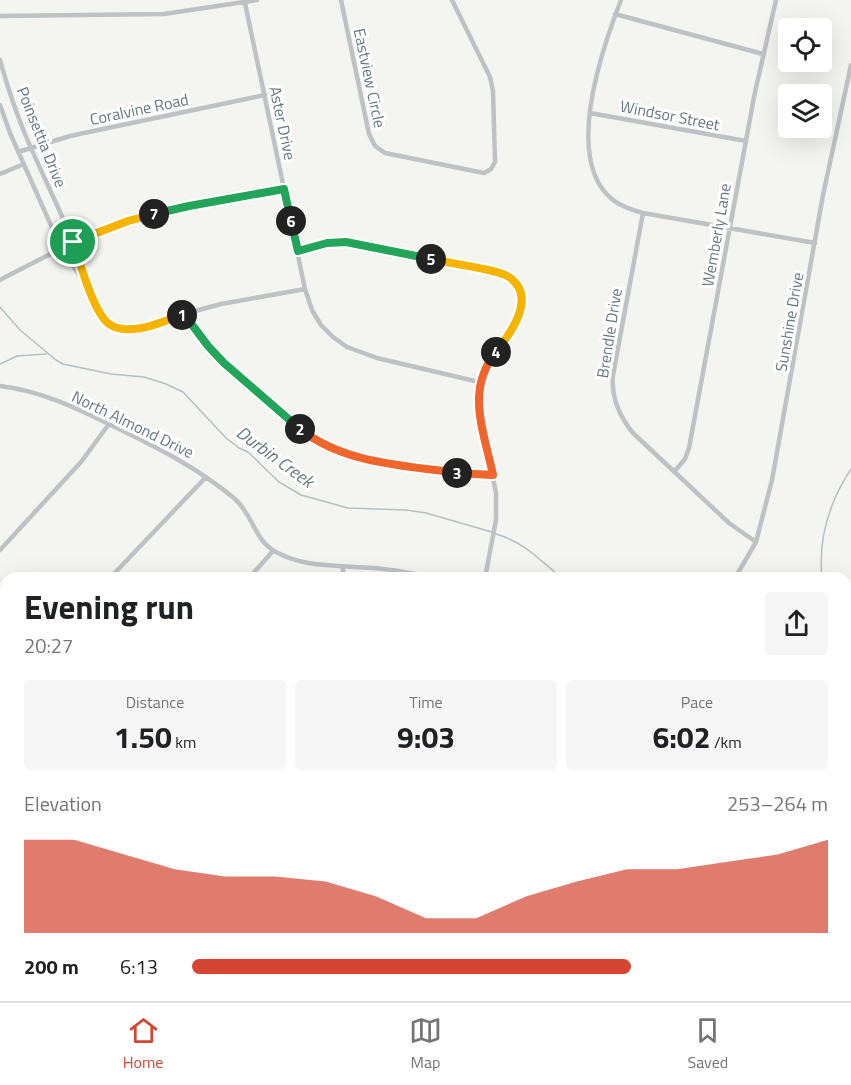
<!DOCTYPE html>
<html lang="en">
<head>
<meta charset="utf-8">
<style>
  :root { --surface:#fff; --page:#f6f6f6; --text:#202124; --muted:#757577; --line:#e0e0e0; --accent:#d44631 }
  body { margin:0; font-family:"Titillium Web",sans-serif; background:var(--page); color:var(--text); height:100vh; display:flex; flex-direction:column; font-size:22px; white-space:nowrap }
  * { box-sizing:border-box; margin:0 }
  p { font-size:20px; color:var(--muted) }
  .icon { flex:none; width:33px; height:33px; fill:none; stroke:currentColor; stroke-width:2; stroke-linecap:round; stroke-linejoin:round }
  .map { position:relative; flex:1; overflow:hidden }
  .details { position:absolute; left:0px; top:572px; width:852px; height:430px; display:flex; flex-direction:column; background:var(--surface); border-radius:18px 18px 0 0; box-shadow:0 6px 24px #0002 }
  .details>* { flex:none }
  .controls { position:absolute; left:778px; top:18px; display:grid; gap:12px }
  .controls a { display:grid; place-items:center; width:54px; height:54px; border-radius:6px; background:var(--surface); box-shadow:0 6px 24px #0002; font-size:30px }
  .pin { position:absolute; display:grid; place-items:center; width:51px; height:51px; color:#fff; margin:-26px; border:3px solid #fff; border-radius:50%; box-shadow:0 2px 6px #0007 }
  .km { position:absolute; width:30px; height:30px; margin:-15px; border-radius:50%; background:#222; color:#fff; font-size:16px; line-height:30px; text-align:center }
  .round { display:grid; place-items:center; flex:none; width:63px; height:63px; border-radius:6px; background:var(--page) }
  .headline { display:flex; align-items:center; justify-content:space-between; height:102px; padding:0 24px }
  h1 { font-size:33px; font-weight:700; line-height:45px }
  .figures { display:grid; grid-template-columns:repeat(3,1fr); gap:9px; height:102px; padding:6px 24px }
  .figures div { display:grid; align-content:center; border-radius:6px; background:var(--page); text-align:center }
  .figures b { font-size:30px; font-weight:700 }
  .figures small { font-size:16px; font-weight:400 }
  .figures p { font-size:16px }
  .chart { height:168px; padding:12px 24px }
  .chart p { display:flex; justify-content:space-between }
  .chart svg { width:100%; height:108px; margin-top:6px; fill:var(--accent); opacity:.7 }
  ul { padding:0 24px; list-style:none; font-size:20px }
  li { display:grid; grid-template-columns:96px 72px 1fr; align-items:center; height:45px }
  li i { height:15px; border-radius:8px; background:var(--accent) }
  .tab-bar { display:flex; justify-content:space-around; align-items:center; height:84px; border-top:2px solid var(--line); background:var(--surface); font-size:16px; color:var(--muted) }
  .tab-bar a { display:grid; justify-items:center; gap:3px }
  .tab-bar .selected { color:var(--accent) }
  .map>svg:first-child { display:block }
</style>
</head>
<body>
<div class="map">
<svg width="851" height="1001" viewBox="0 0 851 1001">
  <rect width="100%" height="100%" fill="#f4f4f1"/>
  <g fill="none" stroke-linecap="round" stroke-linejoin="round">
    <!-- stream -->
    <path stroke="#b4c0c3" stroke-width="1.5" d="M 0,307 L 20,330 L 56,360 L 63,364 L 111,374 L 144,377 L 166,384 L 183,392 L 226,438 L 239,448 L 248,452 L 279,482 L 301,495 L 348,508 L 406,510 L 426,513 L 492,532
      M 0,364 L 17,356 L 46,354
      M 496,534 C 526,543 539,560 562,578
      M 822,578 C 818,539 830,501 851,469
      M 846,660 L 849,667
      M 846,794 L 851,767
      M 846,855 L 851,857
      M 469,1001 L 475,996"/>
    <!-- minor -->
    <path stroke="#bec2c5" stroke-width="4.5" d="M 341,0 L 369,134 L 375,146 L 385,153 L 484,173 L 491,169 L 495,162 L 493,91 L 490,77 L 452,0
      M 621,0 C 602,49 563,160 613,200 C 622,207 632,210 643,213 L 815,243
      M 245,3 L 305,289 L 312,310 L 321,325 L 333,337 L 347,347 L 377,358 L 479,382
      M 615,14 L 763,54
      M 0,16 L 164,14 L 257,0
      M 0,60 C 7,85 15,110 25,134 C 40,170 58,205 73,242 C 81,262 92,313 110,324 C 131,338 163,321 184,314 L 208,347 L 224,363 L 300,430 L 325,446 L 354,457 L 383,463 L 469,474 L 493,475
      M 0,105 L 10,133 L 61,248 L 86,285
      M 590,113 L 746,141
      M 18,152 L 70,136 L 265,95
      M 0,174 L 24,164
      M 643,213 L 613,375 C 611,397 620,417 633,433 L 729,523 L 756,542
      M 298,251 L 327,243 L 352,243 L 496,273 C 508,276 516,281 519,293 C 528,326 495,345 483,371 C 478,383 477,395 479,408 L 496,493 L 496,520 L 485,578
      M 0,280 C 41,259 82,236 126,222 C 177,205 232,200 284,189
      M 184,314 L 221,304 L 305,289
      M 0,386 C 42,391 78,409 115,427 C 158,448 198,468 235,499 C 253,515 254,540 276,552 C 302,566 327,565 356,567 C 381,568 407,571 432,578
      M 674,472 L 685,459 L 689,448 L 755,92 L 776,0
      M 0,550 L 81,462 L 109,424
      M 343,566 L 343,578
      M 110,578 L 206,477
      M 249,578 L 273,551
      M 735,578 L 756,542 L 772,480 L 823,195 L 851,65
      M 846,676 L 851,671
      M 0,706 L 6,700
      M 0,787 L 6,792
      M 846,978 L 851,981
      M 241,996 L 249,1001
      M 613,996 L 617,1001
      M 725,996 L 729,1001
      M 29,1001 L 38,996
      M 207,1001 L 211,996
      M 320,1001 L 323,996
      M 708,1001 L 713,996"/>
  </g>
  <g fill="none" stroke-linecap="round" stroke-linejoin="round">
    <!-- split-1 casing -->
    <g stroke="#fff" stroke-width="12">
      <path id="split-1" d="M 73,242 C 80,262 93,312 109,324 C 115,328 124,330 132,329 C 148,329 166,320 182,315"/>
    </g>
    <!-- split-2 casing -->
    <g stroke="#fff" stroke-width="12">
      <path id="split-2" d="M 182,315 L 184,314 L 208,346 L 224,363 L 300,429"/>
    </g>
    <!-- split-3 casing -->
    <g stroke="#fff" stroke-width="12">
      <path id="split-3" d="M 300,429 C 345,464 402,465 457,473"/>
    </g>
    <!-- split-4 casing -->
    <g stroke="#fff" stroke-width="12">
      <path id="split-4" d="M 457,473 L 493,475 C 484,431 465,391 496,352"/>
    </g>
    <!-- split-5 casing -->
    <g stroke="#fff" stroke-width="12">
      <path id="split-5" d="M 431,259 C 447,263 497,269 509,277 C 538,297 510,334 496,352"/>
    </g>
    <!-- split-6 casing -->
    <g stroke="#fff" stroke-width="12">
      <path id="split-6" d="M 291,221 L 298,251 L 327,243 L 346,242 L 431,259"/>
    </g>
    <!-- split-7 casing -->
    <g stroke="#fff" stroke-width="12">
      <path id="split-7" d="M 154,214 L 189,206 L 284,189 L 291,221"/>
    </g>
    <!-- split-8 casing -->
    <g stroke="#fff" stroke-width="12">
      <path id="split-8" d="M 73,242 L 128,221 L 154,214"/>
    </g>
    <!-- split-1 -->
    <use href="#split-1" stroke="#f5b400" stroke-width="8"/>
    <!-- split-2 -->
    <use href="#split-2" stroke="#22a559" stroke-width="8"/>
    <!-- split-3 -->
    <use href="#split-3" stroke="#f0652b" stroke-width="8"/>
    <!-- split-4 -->
    <use href="#split-4" stroke="#f0652b" stroke-width="8"/>
    <!-- split-5 -->
    <use href="#split-5" stroke="#f5b400" stroke-width="8"/>
    <!-- split-6 -->
    <use href="#split-6" stroke="#22a559" stroke-width="8"/>
    <!-- split-7 -->
    <use href="#split-7" stroke="#22a559" stroke-width="8"/>
    <!-- split-8 -->
    <use href="#split-8" stroke="#f5b400" stroke-width="8"/>
  </g>
  <g text-anchor="middle" stroke-width="6" stroke-linejoin="round" paint-order="stroke">
    <!-- street labels -->
    <g font-size="16" fill="#667780" stroke="#fff">
      <text transform="translate(370 78) rotate(78)" y="6">Eastview Circle</text>
      <text transform="translate(139 109) rotate(-12)" y="6">Coralvine Road</text>
      <text transform="translate(670 115) rotate(11)" y="6">Windsor Street</text>
      <text transform="translate(283 123) rotate(78)" y="6">Aster Drive</text>
      <text transform="translate(42 137) rotate(68)" y="6">Poinsettia Drive</text>
      <text transform="translate(716 235) rotate(-80)" y="6">Wemberly Lane</text>
      <text transform="translate(789 322) rotate(-80)" y="6">Sunshine Drive</text>
      <text transform="translate(609 333) rotate(-81)" y="6">Brendle Drive</text>
      <text transform="translate(133 424) rotate(26)" y="6">North Almond Drive</text>
    </g>
    <!-- water labels -->
    <g font-size="18" font-style="italic" fill="#62787d" stroke="#fff">
      <text transform="translate(275 457) rotate(36)" y="6">Durbin Creek</text>
    </g>
  </g>
</svg>
<div class="controls">
<a><svg class="icon" aria-label="locate" viewBox="0 0 24 24"><circle cx="12" cy="12" r="6"/><path d="M12 2v4M12 18v4M2 12h4M18 12h4"/></svg></a>
<a><svg class="icon" aria-label="layers" viewBox="0 0 24 24"><path d="M12 4l9 5-9 5-9-5zM3 14l9 5 9-5"/></svg></a>
</div>
<div class="pin" style="left:73px;top:242px;background:#1e9e55"><svg class="icon" aria-label="arrive" viewBox="0 0 24 24"><path d="M6 21V4h12l-3 4 3 4H6"/></svg></div>
<b class="km" style="left:182px;top:315px">1</b>
<b class="km" style="left:300px;top:429px">2</b>
<b class="km" style="left:457px;top:473px">3</b>
<b class="km" style="left:496px;top:352px">4</b>
<b class="km" style="left:431px;top:259px">5</b>
<b class="km" style="left:291px;top:221px">6</b>
<b class="km" style="left:154px;top:214px">7</b>
<section class="details">
<div class="headline"><div><h1>Evening run</h1><p>20:27</p></div><a class="round"><svg class="icon" aria-label="share" viewBox="0 0 24 24"><path d="M12 15V3M7 8l5-5 5 5M5 13v7h14v-7"/></svg></a></div>
<div class="figures">
<div><p>Distance</p><b>1.50<small> km</small></b></div>
<div><p>Time</p><b>9:03</b></div>
<div><p>Pace</p><b>6:02<small> /km</small></b></div>
</div>
<div class="chart"><p><span>Elevation</span>253–264 m</p>
<svg viewBox="0 0 160 44" preserveAspectRatio="none"><path d="M0 44V6L10 6L20 12L30 18L40 21L50 21L60 23L70 29L80 38L90 38L100 29L110 23L120 18L130 18L140 15L150 12L160 6V44z"/></svg>
</div>
<ul>
<li><b>200 m</b>6:13<i style="width:69%"></i></li>
</ul>
</section>
</div>
<nav class="tab-bar">
<a class="selected"><svg class="icon" aria-label="home" viewBox="0 0 24 24"><path d="M3 11l9-7 9 7M6 9v11h12V9"/></svg>Home</a>
<a><svg class="icon" aria-label="map" viewBox="0 0 24 24"><path d="M3 6l6-2 6 2 6-2v14l-6 2-6-2-6 2zM9 4v14M15 6v14"/></svg>Map</a>
<a><svg class="icon" aria-label="saved" viewBox="0 0 24 24"><path d="M7 4h10v16l-5-4-5 4z"/></svg>Saved</a>
</nav>
</body>
</html>
